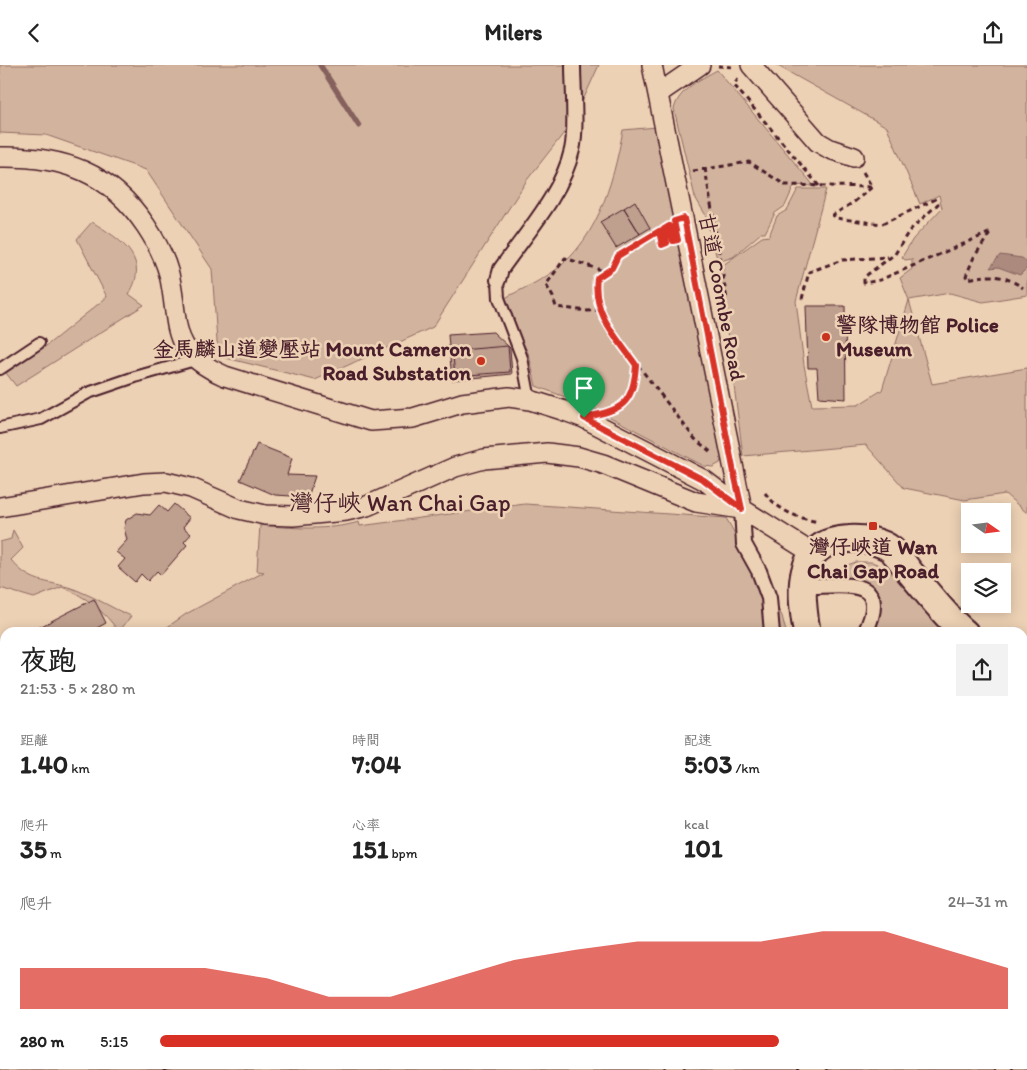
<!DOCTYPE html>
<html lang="zh-TW">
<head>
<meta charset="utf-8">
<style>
  :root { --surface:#fff; --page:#f2f2f2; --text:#222; --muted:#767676; --accent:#d93025 }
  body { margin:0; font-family:Itim,"LXGW WenKai TC",sans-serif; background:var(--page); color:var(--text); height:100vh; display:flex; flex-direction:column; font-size:19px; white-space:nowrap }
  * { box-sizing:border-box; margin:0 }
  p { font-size:16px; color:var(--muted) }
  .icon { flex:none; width:28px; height:28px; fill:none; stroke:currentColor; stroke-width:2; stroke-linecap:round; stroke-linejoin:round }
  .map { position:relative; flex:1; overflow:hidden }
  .side { position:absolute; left:0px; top:562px; width:1028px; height:442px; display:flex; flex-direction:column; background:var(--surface); border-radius:15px 15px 0 0; box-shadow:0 2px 12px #0003 }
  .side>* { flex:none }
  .needle { width:32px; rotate:104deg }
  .buttons { position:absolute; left:961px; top:438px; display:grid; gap:10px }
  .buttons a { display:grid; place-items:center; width:50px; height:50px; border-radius:0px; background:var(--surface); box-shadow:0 2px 12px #0003; font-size:25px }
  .pin { position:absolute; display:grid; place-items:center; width:42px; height:42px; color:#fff; margin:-51px -21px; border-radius:50% 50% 50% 0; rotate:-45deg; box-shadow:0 0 5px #0007 }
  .pin .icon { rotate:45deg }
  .round { display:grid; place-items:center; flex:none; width:52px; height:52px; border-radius:0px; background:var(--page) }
  .summary { display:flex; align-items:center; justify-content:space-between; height:85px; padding:0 20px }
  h1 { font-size:28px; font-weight:800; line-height:38px }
  .figures { display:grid; grid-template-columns:repeat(3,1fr); gap:8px; height:85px; padding:5px 20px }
  .figures div { display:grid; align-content:center }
  .figures b { font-size:25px; font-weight:800 }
  .figures small { font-size:14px; font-weight:400 }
  .figures p { font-size:14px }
  .chart { height:140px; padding:10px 20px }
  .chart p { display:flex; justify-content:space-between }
  .chart svg { width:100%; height:90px; margin-top:5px; fill:var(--accent); opacity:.7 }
  ul { padding:0 20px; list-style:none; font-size:16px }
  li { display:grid; grid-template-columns:80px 60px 1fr; align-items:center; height:38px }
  li i { height:12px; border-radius:6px; background:var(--accent) }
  header { display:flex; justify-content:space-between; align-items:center; height:65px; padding:0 20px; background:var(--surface); font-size:22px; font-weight:800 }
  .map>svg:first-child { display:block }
</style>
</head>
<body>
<header><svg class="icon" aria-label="back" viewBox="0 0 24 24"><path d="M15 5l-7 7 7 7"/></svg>Milers<svg class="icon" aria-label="share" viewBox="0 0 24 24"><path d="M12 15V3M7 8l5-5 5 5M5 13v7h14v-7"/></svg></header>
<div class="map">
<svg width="1027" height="1005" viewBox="0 0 1027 1005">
  <rect width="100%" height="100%" fill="#edd1b4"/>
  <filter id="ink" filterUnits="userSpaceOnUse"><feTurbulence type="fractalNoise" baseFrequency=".02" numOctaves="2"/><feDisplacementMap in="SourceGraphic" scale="10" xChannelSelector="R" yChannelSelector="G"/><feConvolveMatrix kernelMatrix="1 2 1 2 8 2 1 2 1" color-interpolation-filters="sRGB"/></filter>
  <g filter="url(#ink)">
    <!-- green -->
    <path fill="#d2b49e" stroke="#8e6a64" d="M 0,0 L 599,0 L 574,55 L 527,115 L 433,262 L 315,315 L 218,291 L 212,204 L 146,105 L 46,70 L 0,68 Z
      M 776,0 L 1027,0 L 1027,230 L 983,237 L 950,228 L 909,235 L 932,319 L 1027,303 L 1027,448 L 1005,429 L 965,435 L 904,423 L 866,380 L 743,391 L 719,203 L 762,172 L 769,171 L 777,151 L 787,145 L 798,124 L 826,124 L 796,236 L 804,300 L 812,341 L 858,340 L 882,325 L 909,235 L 900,213 L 912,204 L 912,194 L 905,195 L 902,192 L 913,174 L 942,143 L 939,130 L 920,139 L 887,62 Z
      M 717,5 L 815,122 L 805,120 L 794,121 L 785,141 L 775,148 L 765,168 L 761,168 L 733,192 L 718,197 L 705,149 L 695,132 L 674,44 C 679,24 701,14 717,5 Z
      M 657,62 L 723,388 L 720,398 L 713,402 L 704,401 L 589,341 L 536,321 L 529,290 L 513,259 L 505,233 C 518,226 532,220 545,212 C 596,182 613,119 623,65 Z
      M 92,157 C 120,174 151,193 129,229 L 144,240 L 16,321 L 6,308 L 46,281 L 107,232 L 77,174 Z
      M 525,439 L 726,453 L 782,551 L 786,567 L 159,568 L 186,549 L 264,507 L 257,506 L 260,460 C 291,463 328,466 359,457 L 360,461 Z
      M 13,465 L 23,483 L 11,495 C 33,522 51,514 79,526 C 97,533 113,544 131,551 L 119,567 C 104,546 87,532 62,522 L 34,533 L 0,523 L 0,477 L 11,474 Z
      M 856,497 L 872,497 L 886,503 L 944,567 L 870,567 C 874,560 880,550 881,542 C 882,513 850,512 830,513 L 842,502 Z
      M 1022,603 L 1027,603 L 1027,1005 L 827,1005 L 828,1000 L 1022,1000 Z
      M 5,672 L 5,1000 L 799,1000 L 798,1005 L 0,1005 L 0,675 Z"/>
    <!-- water -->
    <path fill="#ac8b7e" stroke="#85605d" d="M 1000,190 L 1022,193 L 1027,197 L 1027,203 L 1020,210 L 998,202 L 990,203 Z"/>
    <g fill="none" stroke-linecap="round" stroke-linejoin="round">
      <!-- stream -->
      <path stroke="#85605d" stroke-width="5.5" d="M 320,0 L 359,61
        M 1022,842 L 1027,845"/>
    </g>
    <!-- building -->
    <path fill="#bf9f8e" stroke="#4a1f2b" d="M 635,136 L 650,163 L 640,169 L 624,143 Z
      M 624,143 L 640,169 L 616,183 L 600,157 Z
      M 806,241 L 845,241 L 846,334 L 819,332 L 817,303 L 808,303 Z
      M 493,267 L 510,283 L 512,309 L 452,315 L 448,270 Z
      M 508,281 L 510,307 L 455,311 L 453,291 L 460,291 L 460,285 Z
      M 257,379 L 292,393 L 287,410 L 315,411 L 308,432 L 275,430 L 240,415 Z
      M 174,439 L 190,453 L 183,462 L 191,469 L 184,477 L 187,480 L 161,510 L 157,506 L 148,516 L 141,509 L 135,517 L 118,502 L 125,494 L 116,487 L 127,475 L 124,463 L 126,455 L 137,448 L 150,450 L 159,440 L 167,447 Z
      M 94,534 L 106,558 L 88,568 L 28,568 Z"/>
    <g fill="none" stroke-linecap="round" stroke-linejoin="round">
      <!-- service casing -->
      <g stroke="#4a1f2b" stroke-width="14">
        <path id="service" d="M 498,215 L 499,233 L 522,293 L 530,335
          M 0,304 L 39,278
          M 0,363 L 41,354 L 88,328 L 135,312 L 195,295"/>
      </g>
      <!-- pedestrian casing -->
      <g stroke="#4a1f2b" stroke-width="18">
        <path id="pedestrian" d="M 498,215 L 501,204 C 527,167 562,129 572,85 C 577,65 573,23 573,0
          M 742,444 L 744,479 L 759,506 L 769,533 L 772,568
          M 803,521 C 839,522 894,508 865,568
          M 1022,715 L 1027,716
          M 673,1005 L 677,1000
          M 1003,1005 L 1005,1000"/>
      </g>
      <!-- minor casing -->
      <g stroke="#4a1f2b" stroke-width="22">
        <path id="minor" d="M 652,0 L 742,444
          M 751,0 L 818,77 L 830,84 L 854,92
          M 659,28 L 700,0
          M 0,92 C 63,91 110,107 146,161 C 156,176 164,191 169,209 C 181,261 166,285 225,311 L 371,356 L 413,353 L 462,338 L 509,332 L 530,335 L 562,345 L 584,353 L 704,415 L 742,444 L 812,488
          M 0,442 L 144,418 L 166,417 L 191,423 L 239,444 L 265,450 L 293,451 L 346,446 L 367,441 L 455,402 L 484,394 L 547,388 L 579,392 L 603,399 L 696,437 L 741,444"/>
      </g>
      <!-- secondary casing -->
      <g stroke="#4a1f2b" stroke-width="30">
        <path id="secondary" d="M 807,568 C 800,528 794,476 849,474 C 862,473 881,476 892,485 C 898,491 904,499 909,506 C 927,527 944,550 965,568
          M 1022,589 L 1027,589
          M 812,1005 L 813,1000"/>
      </g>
      <!-- path -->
      <path stroke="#4a1f2b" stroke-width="3" stroke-dasharray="5 4" stroke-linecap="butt" d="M 718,1 L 734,2
        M 738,13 L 734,20 L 819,121
        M 705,103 L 727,235
        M 693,106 L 749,97 L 785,120 L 872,122
        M 863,107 L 872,122 L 854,137 L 833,150 L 835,153 L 882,159 L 936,134 L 938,139 L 909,166 L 895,189 L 868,209 L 864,213 L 864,218 L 880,215 L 991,167 L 974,192 L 966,211 L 968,214 C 989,209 1004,209 1023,223
        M 666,162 L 663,164 L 667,178 L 662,180 L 659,167 L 618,191 L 611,203 L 597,213 L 595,226 L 603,255 L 695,374 L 712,388
        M 802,234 L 809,207 L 842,195 L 888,192
        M 600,245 L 588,246 L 556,242 L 553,232 L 546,220 L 565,193 L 607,207
        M 612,346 C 631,341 635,317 636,300
        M 765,428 C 779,446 797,453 819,457
        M 0,603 L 0,605
        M 0,634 L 5,630
        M 0,645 L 5,637
        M 163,1005 L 170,1000"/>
      <!-- service -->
      <use href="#service" stroke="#edd1b4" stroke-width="10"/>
      <!-- pedestrian -->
      <use href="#pedestrian" stroke="#edd1b4" stroke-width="14"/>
      <!-- minor -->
      <use href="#minor" stroke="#edd1b4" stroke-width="19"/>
      <!-- secondary -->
      <use href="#secondary" stroke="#edd1b4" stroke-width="26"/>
    </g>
  </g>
  <g fill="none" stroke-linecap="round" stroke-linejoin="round" filter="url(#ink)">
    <!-- route casing -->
    <g stroke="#fff" stroke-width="10">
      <path id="route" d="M 684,153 L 734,408 L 742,444 L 704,415 L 584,353 C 621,344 633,342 636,300 C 617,273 592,248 597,213 L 612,203 L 618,191 L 659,166 L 662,180 L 667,178 L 664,164 L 669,161 L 673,176 L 678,175 L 674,156 Z"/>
    </g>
    <!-- route -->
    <use href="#route" stroke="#d93025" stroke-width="6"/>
  </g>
  <!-- markers -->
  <g fill="#c8321e" stroke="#edd1b4" stroke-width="2">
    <circle cx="826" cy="272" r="5"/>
    <circle cx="481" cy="296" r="5"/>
    <rect x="868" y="456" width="10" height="10" rx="2.5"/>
  </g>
  <g text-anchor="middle" stroke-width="5" stroke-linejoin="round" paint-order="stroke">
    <!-- street labels -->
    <g font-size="21" fill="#4a1f2b" stroke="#edd1b4">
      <text transform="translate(722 232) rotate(79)" y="7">甘道 Coombe Road</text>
    </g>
    <!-- poi labels -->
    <g font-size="21" font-weight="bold" fill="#4a1f2b" stroke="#edd1b4" text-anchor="start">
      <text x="836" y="267">警隊博物館 Police<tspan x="836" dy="24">Museum</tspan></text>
      <text x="471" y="291" text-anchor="end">金馬麟山道變壓站 Mount Cameron<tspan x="471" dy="24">Road Substation</tspan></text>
      <text x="873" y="489" text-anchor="middle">灣仔峽道 Wan<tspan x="873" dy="24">Chai Gap Road</tspan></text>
    </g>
    <!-- quarter labels -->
    <g font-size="24" fill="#4a1f2b" stroke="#edd1b4">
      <text x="400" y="446">灣仔峽 Wan Chai Gap</text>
    </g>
  </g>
</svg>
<div class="buttons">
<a><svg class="needle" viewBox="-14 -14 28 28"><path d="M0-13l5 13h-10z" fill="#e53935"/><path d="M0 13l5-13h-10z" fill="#767676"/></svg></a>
<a><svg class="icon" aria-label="layers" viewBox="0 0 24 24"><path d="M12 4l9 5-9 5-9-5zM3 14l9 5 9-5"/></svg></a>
</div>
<div class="pin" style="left:584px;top:353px;background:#1e9e55"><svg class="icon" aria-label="arrive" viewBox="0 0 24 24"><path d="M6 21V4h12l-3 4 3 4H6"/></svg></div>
<section class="side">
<div class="summary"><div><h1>夜跑</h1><p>21:53 · 5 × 280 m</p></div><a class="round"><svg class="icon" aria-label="share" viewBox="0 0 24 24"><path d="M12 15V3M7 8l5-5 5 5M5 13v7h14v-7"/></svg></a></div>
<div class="figures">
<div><p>距離</p><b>1.40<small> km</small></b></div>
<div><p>時間</p><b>7:04</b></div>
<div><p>配速</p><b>5:03<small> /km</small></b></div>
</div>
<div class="figures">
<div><p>爬升</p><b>35<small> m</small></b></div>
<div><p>心率</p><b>151<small> bpm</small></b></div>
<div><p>kcal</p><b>101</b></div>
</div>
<div class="chart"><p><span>爬升</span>24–31 m</p>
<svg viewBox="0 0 160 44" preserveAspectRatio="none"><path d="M0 44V24L10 24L20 24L30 24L40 29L50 38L60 38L70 29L80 20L90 15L100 11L110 11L120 11L130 6L140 6L150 15L160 24V44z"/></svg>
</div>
<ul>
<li><b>280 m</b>5:15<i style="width:73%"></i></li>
</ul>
</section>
</div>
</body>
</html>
